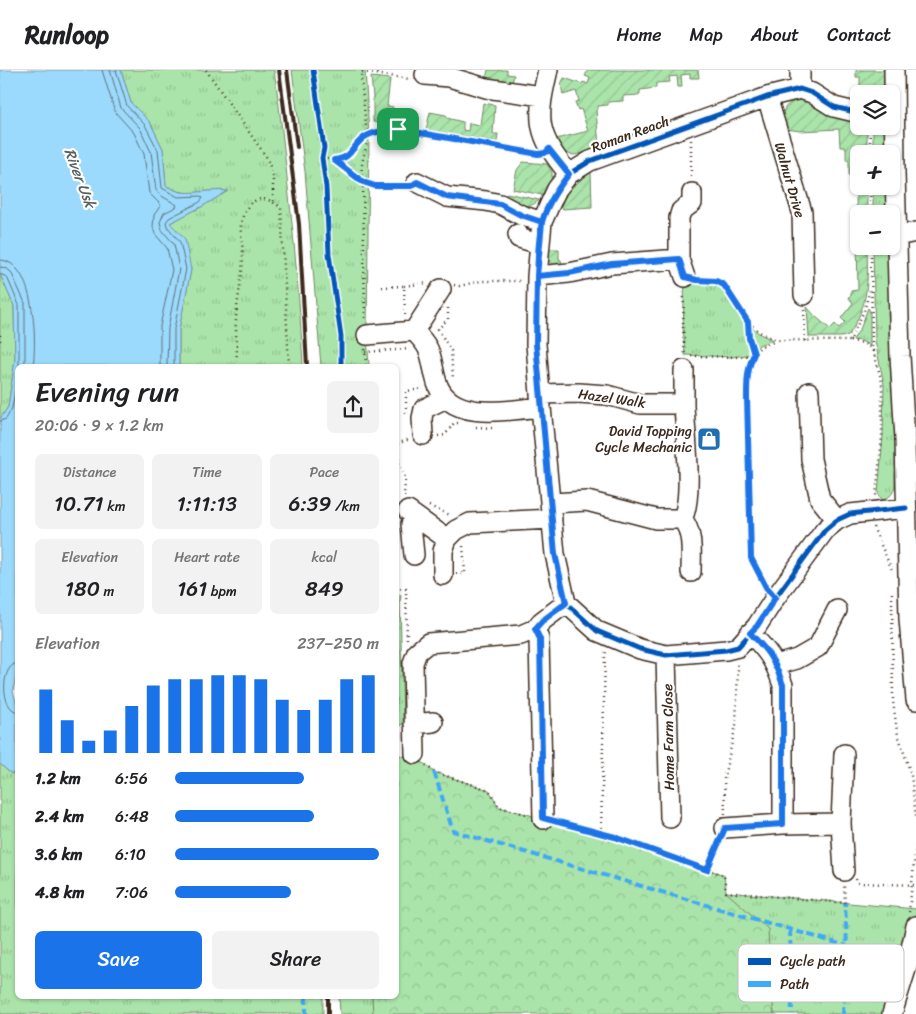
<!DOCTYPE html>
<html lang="en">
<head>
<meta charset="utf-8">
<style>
  :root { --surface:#fff; --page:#f2f2f2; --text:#202124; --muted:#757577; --line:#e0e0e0; --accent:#1a73e8 }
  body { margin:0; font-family:Sriracha,sans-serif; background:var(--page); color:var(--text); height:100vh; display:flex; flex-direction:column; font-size:19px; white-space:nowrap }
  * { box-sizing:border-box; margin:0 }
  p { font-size:16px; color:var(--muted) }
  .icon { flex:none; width:28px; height:28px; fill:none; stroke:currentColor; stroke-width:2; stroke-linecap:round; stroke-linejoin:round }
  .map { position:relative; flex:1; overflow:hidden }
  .drawer { position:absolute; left:15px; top:294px; width:384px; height:635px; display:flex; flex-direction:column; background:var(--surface); border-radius:8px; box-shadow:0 1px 4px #0004 }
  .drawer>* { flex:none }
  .fabs { position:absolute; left:850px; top:15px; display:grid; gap:10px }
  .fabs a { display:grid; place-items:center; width:50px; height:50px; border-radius:8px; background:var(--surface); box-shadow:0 1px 4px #0004; font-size:25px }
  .pin { position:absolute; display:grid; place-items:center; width:42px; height:42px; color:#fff; margin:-21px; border-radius:10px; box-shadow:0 2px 8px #0006 }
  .round { display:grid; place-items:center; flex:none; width:52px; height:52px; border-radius:8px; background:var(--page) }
  .head { display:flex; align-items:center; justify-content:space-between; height:85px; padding:0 20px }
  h1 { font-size:28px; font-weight:600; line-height:38px }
  .stats { display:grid; grid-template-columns:repeat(3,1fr); gap:8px; height:85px; padding:5px 20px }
  .stats div { display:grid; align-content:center; border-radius:8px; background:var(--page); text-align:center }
  .stats b { font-size:21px; font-weight:600 }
  .stats small { font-size:14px; font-weight:400 }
  .stats p { font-size:14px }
  .chart { height:140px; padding:10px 20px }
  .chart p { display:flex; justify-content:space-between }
  .chart svg { width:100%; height:90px; margin-top:5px; stroke:var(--accent); stroke-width:6 }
  .button { display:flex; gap:10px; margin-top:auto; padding:10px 20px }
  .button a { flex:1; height:58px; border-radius:8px; background:var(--accent); color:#fff; font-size:20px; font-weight:600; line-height:58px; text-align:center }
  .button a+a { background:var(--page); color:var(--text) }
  ul { padding:0 20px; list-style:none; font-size:16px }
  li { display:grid; grid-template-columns:80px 60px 1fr; align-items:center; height:38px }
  li i { height:12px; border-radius:6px; background:var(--accent) }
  header { display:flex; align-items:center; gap:30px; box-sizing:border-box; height:70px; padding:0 25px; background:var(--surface); border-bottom:1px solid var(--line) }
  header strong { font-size:24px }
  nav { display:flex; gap:28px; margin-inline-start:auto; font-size:18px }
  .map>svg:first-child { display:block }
</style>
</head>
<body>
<header>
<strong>Runloop</strong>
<nav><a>Home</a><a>Map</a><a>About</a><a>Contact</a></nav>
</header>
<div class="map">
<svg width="916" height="944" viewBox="0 0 916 944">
  <defs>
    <pattern id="grass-tufts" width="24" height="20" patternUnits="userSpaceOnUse" patternTransform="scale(1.25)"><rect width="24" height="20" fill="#aae4aa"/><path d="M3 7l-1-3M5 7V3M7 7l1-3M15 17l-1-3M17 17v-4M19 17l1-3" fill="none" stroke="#93c492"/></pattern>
    <pattern id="forest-crowns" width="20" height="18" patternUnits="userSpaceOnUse" patternTransform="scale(1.25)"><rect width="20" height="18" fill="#aae4aa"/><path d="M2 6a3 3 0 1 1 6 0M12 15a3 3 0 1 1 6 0" fill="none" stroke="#93c492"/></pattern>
    <pattern id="garden-furrows" width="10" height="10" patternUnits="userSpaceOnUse" patternTransform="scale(1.25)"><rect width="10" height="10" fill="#aae4aa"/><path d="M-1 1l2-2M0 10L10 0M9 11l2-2" fill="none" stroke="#93c492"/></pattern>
  </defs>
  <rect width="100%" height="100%" fill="#fff"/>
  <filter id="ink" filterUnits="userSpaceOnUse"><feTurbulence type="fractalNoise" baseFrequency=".02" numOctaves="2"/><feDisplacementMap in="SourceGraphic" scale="10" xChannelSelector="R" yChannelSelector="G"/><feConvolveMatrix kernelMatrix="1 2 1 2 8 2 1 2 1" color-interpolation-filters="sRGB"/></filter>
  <g filter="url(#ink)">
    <!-- grass -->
    <path fill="url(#grass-tufts)" stroke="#728764" d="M 121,0 L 274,0 C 280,39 284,78 288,117 C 295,177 300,236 303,296 L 179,296 L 179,259 L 191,199 L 170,153 L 203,136 L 228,121 C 212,118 191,126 178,121 C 174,120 170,117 166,116 L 163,79 L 150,52 L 131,33 Z
      M 292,0 L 365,0 L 369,65 L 367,265 L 369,296 L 321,296 L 305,102 Z
      M 873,56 L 881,56 C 887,65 887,74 887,84 L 873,84 Z
      M 873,116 L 888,116 L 889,144 L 873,144 Z
      M 873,176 L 890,176 L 897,403 L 895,403 C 895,416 896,426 882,430 L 878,423 L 883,366 L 884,314 L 875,271 Z
      M 0,204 L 14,236 L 15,289 L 8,337 L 0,349 Z
      M 685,207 L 716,211 L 724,215 L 748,252 L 749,268 L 754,284 L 732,287 L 685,285 L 683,257 Z
      M 868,238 L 870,241 L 870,276 L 861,271 L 853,270 L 861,257 Z
      M 750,256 L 760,264 L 773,270 L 759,275 L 754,282 Z
      M 396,521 L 401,526 L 400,531 L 403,654 L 396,657 Z
      M 0,694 L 10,703 L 17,704 L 18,926 L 323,926 L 323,944 L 0,944 Z
      M 726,822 L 916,839 L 916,856 L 892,944 L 774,944 L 771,921 Z
      M 339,926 L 372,926 L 373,944 L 340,944 Z"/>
    <!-- forest -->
    <path fill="url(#forest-crowns)" stroke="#728764" d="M 399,685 L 421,691 L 434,702 L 489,720 L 499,737 L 615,767 L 724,805 L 726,822 L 768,859 L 771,921 L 774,944 L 373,944 L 372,926 L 396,926 L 396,701 Z"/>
    <!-- garden -->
    <path fill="url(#garden-furrows)" stroke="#728764" d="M 488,0 L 507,0 L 507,4 L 514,5 L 512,13 L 486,8 Z
      M 588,0 L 698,0 L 699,8 L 690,8 L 690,4 L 681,5 L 682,17 L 678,17 L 677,6 L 669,7 L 670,12 L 656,13 L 656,18 L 640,20 L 640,25 L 623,26 L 623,31 L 608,32 L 608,35 L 598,36 L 598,39 L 596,40 L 599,76 C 581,84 566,94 556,69 L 588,61 L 581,39 L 578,40 L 575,32 L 579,31 L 576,21 L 563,25 L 561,14 L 564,8 L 582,14 L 583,12 L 588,14 L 590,8 L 585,6 Z
      M 856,0 L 884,0 L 884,17 L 860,19 L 860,7 L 856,7 Z
      M 371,7 L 390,9 L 387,36 L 393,37 L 390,55 L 373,52 L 373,27 Z
      M 803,30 L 818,37 L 831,46 L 859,51 L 859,56 L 867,56 L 867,84 L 859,84 L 859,116 L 867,116 L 867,144 L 859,144 L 859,176 L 867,176 C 868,213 869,233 849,265 L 841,267 L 809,267 L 807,237 L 815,246 L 830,259 L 835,254 L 839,258 L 845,252 L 841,248 L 853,233 L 848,227 L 851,226 L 851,221 L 858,220 L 856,123 L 853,122 L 853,106 L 849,106 L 849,90 L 846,90 L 846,77 L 840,77 L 839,59 L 801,61 L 785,59 C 779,42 784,31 803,30 Z
      M 483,33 L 495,35 L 493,64 L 498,64 L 497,72 L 426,60 L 430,42 L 446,45 L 447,48 L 463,52 L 463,60 L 468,61 L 469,53 L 480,55 Z
      M 523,92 L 547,94 L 552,102 L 552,107 L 542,125 L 513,119 L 517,100 Z
      M 591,102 L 592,137 L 563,139 L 559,136 L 571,118 Z
      M 507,123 L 539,130 C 528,141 518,134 506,128 Z
      M 547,179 L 559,179 L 559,189 L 561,190 L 562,195 C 550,197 547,190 547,179 Z"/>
    <!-- water -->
    <path fill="#9bdafd" stroke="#7594a4" d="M 0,0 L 121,0 L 131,33 L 150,52 L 163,79 L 166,116 C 171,118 176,121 181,122 C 196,124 211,119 228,121 L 203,136 L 170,153 L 185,169 L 191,200 L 179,259 L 179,296 L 18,296 L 18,596 L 13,621 L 17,635 L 17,704 L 10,703 L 0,694 L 0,349 L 8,337 L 15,289 L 14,236 L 0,204 Z"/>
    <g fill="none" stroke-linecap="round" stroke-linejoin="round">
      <!-- shore -->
      <path stroke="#617077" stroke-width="1" d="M 102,0 L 115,42 L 134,63 L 144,84 L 149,123 L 161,135 L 154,145 L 153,157 L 155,164 L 167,178 L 172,200 L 160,256 L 160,296
        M 110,0 L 121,38 L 140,58 L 151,82 L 156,120 L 160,125 L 177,135 L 176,137 L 164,143 L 160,152 L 162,160 L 174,174 L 179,199 L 168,258 L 167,296
        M 116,0 L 127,36 L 145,55 L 158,80 L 162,118 L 178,127 L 201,126 L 203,128 L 200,132 L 169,148 L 166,152 L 167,156 L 180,172 L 186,199 L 174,259 L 174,296
        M 0,190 C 35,191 37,271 33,296
        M 0,197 L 6,198 L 11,202 L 25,233 L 25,296
        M 0,204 L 7,207 L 19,235 L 19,296
        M 0,351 L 6,349 L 12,338 L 18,306
        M 18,593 C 0,594 0,640 18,642"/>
      <!-- minor casing -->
      <g stroke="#3b2a1e" stroke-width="22">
        <path id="minor" d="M 548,0 C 536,50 536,64 569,104
          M 800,0 L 800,19
          M 894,0 L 895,102 L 900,286 L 905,369 L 909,549 L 916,630
          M 425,5 L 449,7 L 486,18 L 542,26
          M 767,27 L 802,142 L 804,225
          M 859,43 L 834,37 L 812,23 L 800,19 L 767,27 L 590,91 L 569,104 L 557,119 L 550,134 L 542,152 L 537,206 L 536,274 L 541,337 L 555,484 L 566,533 L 597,561 L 640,579 L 666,585 L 726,580 L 738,577 L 757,556 L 775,528 L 825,460 L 837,450 L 850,444 L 906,438
          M 417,112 L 447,127 L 486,131 L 500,134 L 521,145 L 542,152
          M 518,164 L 519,168 L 539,174
          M 897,166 L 916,162
          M 679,189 L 685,207
          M 537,206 L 569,203 L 612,194 L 679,189 L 679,148 L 681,141 L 692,133 L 692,123
          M 441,219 L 414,261 C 435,282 429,286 437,313 C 450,353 510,340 541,337
          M 367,265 L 414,261
          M 684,300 C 684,312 684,323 684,335 C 685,362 694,428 682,449 C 694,462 691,486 691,502
          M 809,322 L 811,389 L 820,429 L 837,450
          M 541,324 L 579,323 L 607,325 L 640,334 L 684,334
          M 423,365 L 422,348 L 424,339 L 446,328
          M 551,433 L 587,431 L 656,449 L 682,449
          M 408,441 L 447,469
          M 414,485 L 411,454 L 416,447
          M 443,505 L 443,481 L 447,469 L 456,460 L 470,453 L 552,449
          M 535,559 L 539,569 L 543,749
          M 666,585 L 670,748
          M 776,595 L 797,589 L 818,577 L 837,540
          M 414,654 L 433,652
          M 415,684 L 413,593 L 417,582 L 428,573 L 521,565 L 535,559 L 542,551 L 566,533
          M 841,753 L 844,801
          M 783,754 L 841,753 L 844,684
          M 725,758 L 783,754 L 783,615 C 775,591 768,581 750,563
          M 892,944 L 907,896 L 916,856"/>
      </g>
      <!-- path -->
      <path stroke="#3b2a1e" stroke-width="2.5" stroke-dasharray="1 4" stroke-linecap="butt" d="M 206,0 L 267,88 L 273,105 L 273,131
        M 362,0 L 361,7 L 366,57 C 372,74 357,91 363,112 L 375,116 L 404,116
        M 362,2 L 410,9
        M 870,56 L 870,84
        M 691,70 L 691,110
        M 322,88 C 359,96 350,67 377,62 C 402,57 425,64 449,68 C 478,73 508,78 537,84
        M 335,91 L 363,112 L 365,251
        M 870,116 L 871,144
        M 871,176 L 872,277 L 882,312 L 882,366 L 876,426
        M 700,210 L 716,211 L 724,215 L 748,252 L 761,263 L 777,270 L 850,271 L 864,241 L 870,220
        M 454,215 L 459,216 L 481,211 L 523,211
        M 404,216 L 427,213
        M 382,217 L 404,216 L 405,246
        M 684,222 L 683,257 L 685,287
        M 448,238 L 448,249 L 438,259 L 451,281 L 453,310
        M 804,240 L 805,271
        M 748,252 L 749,268 L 754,284 L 747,305 L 747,327 L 751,488 L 766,517
        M 0,265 L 0,275
        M 850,271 C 860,272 867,273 873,281
        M 365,279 L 366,296
        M 365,282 L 409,279
        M 691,286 L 740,287 L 754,284 L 760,277 L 776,271
        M 235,296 C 239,281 235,266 236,250 C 237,228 243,206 243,185 C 243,172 238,158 243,146 C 251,125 267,125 281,138 L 289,296
        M 406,343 L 406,321 L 423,319
        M 476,357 L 493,358
        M 438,366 L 445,365 L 454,353 L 458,353
        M 404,427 C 404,416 408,402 399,394 L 397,374 L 410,369
        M 429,436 L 450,445 L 451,444
        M 873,457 L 892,500
        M 456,504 L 465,503 L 463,475
        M 396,516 L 398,518 L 406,519 L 407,570
        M 892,523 L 893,631 L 897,661 L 911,705 L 916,748
        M 426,695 L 434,702 L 489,720 L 499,737 L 529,745
        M 725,744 L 724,707 L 736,655 L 738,597 L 736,591
        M 558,752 L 615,767 L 707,799 L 719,771
        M 601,763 L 605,584 L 606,582
        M 707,799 L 724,805 L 726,822 L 845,833 L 844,815
        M 856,809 L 857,813 L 916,815
        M 909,842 L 916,776"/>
      <!-- minor -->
      <use href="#minor" stroke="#fff" stroke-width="19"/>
      <!-- rail -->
      <path stroke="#3b2a1e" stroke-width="4" d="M 279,0 L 299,154 L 307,296
        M 287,0 L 297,77
        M 328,926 L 328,944"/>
      <!-- quiet -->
      <path stroke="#3fa9f5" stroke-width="4" stroke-dasharray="8 4" stroke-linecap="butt" d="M 434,702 L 453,761 L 847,876
        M 790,859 L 792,944
        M 306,926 L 306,944
        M 843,944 L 847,876 L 845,833"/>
      <!-- cycleway casing -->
      <g stroke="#fff" stroke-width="8">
        <path id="cycleway" d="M 313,0 L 324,78 L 322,88 L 326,117 L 329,184 L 341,266 L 341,296
          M 859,43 L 834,37 L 812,23 L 800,19 L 767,27 L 590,91 L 569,104 L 557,119 L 550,134 L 542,152 L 537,206 L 536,274 L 541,337 L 555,484 L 566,533 L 597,561 L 640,579 L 666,585 L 726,580 L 738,577 L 757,556 L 775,528 L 825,460 L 837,450 L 850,444 L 906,438"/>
      </g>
      <!-- cycleway -->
      <use href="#cycleway" stroke="#0057b8" stroke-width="5"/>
    </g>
  </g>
  <g fill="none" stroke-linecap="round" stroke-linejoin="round" filter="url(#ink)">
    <!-- route casing -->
    <g stroke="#fff" stroke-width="10">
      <path id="route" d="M 398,59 C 385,61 371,61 361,70 C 349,81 353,87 334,90 L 363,112 L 375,116 L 411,116 L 417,112 L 447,127 L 500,134 L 521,145 L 542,152 L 537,206 L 536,274 L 555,484 L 566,533 L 542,551 L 535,559 L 540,569 L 543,748 L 615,767 L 707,800 L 725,758 L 783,754 L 783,615 C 775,591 768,581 750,563 L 757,556 L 775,528 L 766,517 L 751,488 L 747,327 C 747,312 747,299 754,284 L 749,268 L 748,252 L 724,215 L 716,211 L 697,210 L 685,207 L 679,189 L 612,194 L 569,203 L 537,206 C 538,189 538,169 542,152 C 547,134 558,118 569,104 L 549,79 L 545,83 L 538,84 L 398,59"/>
    </g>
    <!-- route -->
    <use href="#route" stroke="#1a73e8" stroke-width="6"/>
  </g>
  <!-- icons -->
  <defs>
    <g id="shop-square" transform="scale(1.25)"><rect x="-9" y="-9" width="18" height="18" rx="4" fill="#1f6fb2" stroke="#fff"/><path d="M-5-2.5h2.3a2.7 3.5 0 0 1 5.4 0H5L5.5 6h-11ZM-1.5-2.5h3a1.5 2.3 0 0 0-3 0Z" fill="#fff"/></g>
  </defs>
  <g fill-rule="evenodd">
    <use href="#shop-square" x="709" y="369"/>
  </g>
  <g text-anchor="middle" stroke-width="4.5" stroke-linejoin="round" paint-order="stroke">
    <!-- street labels -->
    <g font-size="14" fill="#3b2a1e" stroke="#fff">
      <text transform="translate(630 64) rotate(-20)" y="5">Roman Reach</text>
      <text transform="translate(790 110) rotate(74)" y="5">Walnut Drive</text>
      <text transform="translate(612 328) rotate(8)" y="5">Hazel Walk</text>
      <text transform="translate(668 667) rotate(-91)" y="5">Home Farm Close</text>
    </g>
    <!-- poi labels -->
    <g font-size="14" fill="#3b2a1e" stroke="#fff" text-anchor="end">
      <text x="692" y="366">David Topping<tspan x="692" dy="16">Cycle Mechanic</tspan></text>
    </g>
    <!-- water labels -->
    <g font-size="15" font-style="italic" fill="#585f61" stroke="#fff">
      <text transform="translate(80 108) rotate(69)" y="5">River Usk</text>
    </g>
  </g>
  <!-- legend -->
  <rect x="738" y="874" width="166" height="58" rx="8" fill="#fff" stroke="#c4bfbc" stroke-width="1"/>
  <rect x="748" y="888" width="23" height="7" fill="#0057b8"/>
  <rect x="748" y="911" width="23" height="6" fill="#3fa9f5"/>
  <g font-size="14" fill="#3b2a1e">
    <text x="780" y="896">Cycle path</text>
    <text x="780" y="919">Path</text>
  </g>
</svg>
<div class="fabs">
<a><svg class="icon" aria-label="layers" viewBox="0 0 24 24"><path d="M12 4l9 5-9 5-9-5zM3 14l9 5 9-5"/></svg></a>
<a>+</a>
<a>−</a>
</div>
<div class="pin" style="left:398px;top:59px;background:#1e9e55"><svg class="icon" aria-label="arrive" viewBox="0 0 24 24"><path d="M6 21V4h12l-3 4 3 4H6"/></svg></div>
<section class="drawer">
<div class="head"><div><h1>Evening run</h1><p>20:06 · 9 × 1.2 km</p></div><a class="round"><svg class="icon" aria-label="share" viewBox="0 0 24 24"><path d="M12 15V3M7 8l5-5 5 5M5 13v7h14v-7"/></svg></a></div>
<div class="stats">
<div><p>Distance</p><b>10.71<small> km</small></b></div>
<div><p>Time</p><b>1:11:13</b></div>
<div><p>Pace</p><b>6:39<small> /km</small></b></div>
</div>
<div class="stats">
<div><p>Elevation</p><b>180<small> m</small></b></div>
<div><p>Heart rate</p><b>161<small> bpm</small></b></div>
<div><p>kcal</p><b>849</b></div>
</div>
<div class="chart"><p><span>Elevation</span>237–250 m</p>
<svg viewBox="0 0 160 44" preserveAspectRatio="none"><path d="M5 44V13M15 44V28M25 44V38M35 44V33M45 44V21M55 44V11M65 44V8M75 44V8M85 44V6M95 44V6M105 44V8M115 44V18M125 44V23M135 44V18M145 44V8M155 44V6"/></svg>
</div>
<ul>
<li><b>1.2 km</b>6:56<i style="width:63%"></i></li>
<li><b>2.4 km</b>6:48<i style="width:68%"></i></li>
<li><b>3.6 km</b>6:10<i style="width:100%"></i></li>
<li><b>4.8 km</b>7:06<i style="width:57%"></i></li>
</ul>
<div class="button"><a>Save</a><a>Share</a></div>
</section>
</div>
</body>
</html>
